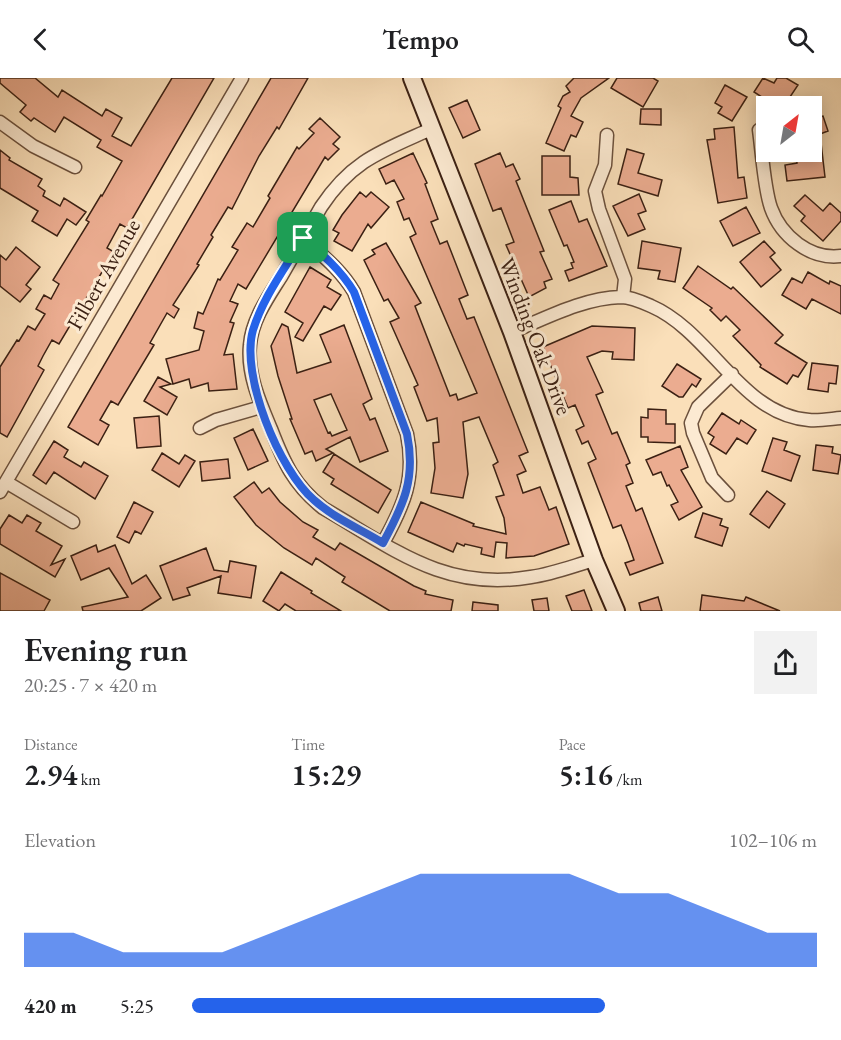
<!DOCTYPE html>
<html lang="en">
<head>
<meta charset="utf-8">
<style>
  :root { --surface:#fff; --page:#f2f2f2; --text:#202124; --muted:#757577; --accent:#2563eb }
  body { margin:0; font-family:"EB Garamond",serif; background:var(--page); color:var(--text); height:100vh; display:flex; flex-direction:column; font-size:22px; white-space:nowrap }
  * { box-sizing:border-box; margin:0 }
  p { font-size:20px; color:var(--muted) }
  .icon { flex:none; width:33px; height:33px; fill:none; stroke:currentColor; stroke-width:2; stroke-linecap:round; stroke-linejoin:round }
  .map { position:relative; height:533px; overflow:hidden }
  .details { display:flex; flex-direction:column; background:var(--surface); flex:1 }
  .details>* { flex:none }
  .needle { width:39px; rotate:31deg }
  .controls { position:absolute; left:756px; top:18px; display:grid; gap:12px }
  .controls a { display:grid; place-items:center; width:66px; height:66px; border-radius:0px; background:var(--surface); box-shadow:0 3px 15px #0003; font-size:30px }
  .pin { position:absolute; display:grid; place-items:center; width:51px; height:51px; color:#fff; margin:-26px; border-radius:12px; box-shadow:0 3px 9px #0006 }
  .round { display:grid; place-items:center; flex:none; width:63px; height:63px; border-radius:0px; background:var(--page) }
  .head { display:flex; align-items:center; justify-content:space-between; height:102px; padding:0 24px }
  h1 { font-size:33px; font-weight:600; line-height:45px }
  .stats { display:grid; grid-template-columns:repeat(3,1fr); gap:9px; height:102px; padding:6px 24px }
  .stats div { display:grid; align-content:center }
  .stats b { font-size:30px; font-weight:600 }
  .stats small { font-size:16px; font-weight:400 }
  .stats p { font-size:16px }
  .chart { height:168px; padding:12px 24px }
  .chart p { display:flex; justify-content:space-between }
  .chart svg { width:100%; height:108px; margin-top:6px; fill:var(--accent); opacity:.7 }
  ul { padding:0 24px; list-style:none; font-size:20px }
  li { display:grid; grid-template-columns:96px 72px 1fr; align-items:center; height:45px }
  li i { height:15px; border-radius:8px; background:var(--accent) }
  header { display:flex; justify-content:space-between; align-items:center; height:78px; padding:0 24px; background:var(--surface); font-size:27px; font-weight:600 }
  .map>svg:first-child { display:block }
</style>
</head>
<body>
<header><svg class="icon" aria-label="back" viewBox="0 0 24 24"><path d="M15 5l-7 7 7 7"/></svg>Tempo<svg class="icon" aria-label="search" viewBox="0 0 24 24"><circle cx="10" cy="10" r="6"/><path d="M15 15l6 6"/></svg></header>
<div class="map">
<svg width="841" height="533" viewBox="0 0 841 533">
  <rect width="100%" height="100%" fill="#fadfb9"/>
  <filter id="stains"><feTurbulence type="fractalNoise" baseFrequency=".00333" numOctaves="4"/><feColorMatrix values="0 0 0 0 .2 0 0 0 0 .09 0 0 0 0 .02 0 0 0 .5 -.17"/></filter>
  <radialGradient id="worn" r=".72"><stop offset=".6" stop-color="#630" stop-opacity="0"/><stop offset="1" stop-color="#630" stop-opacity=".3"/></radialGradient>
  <!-- building -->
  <path fill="#ebac90" stroke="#3b2013" stroke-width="1.5" fill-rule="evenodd" d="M 0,0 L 35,0 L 58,19 L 62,12 L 102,38 L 106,31 L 122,40 L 112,58 L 131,68 L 172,0 L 214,0 L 127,150 L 120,146 L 107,170 L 114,174 L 59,266 L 52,262 L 43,278 L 38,288 L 44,292 L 7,359 L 0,355 L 0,289 L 17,262 L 19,263 L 28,248 L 35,252 L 45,236 L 36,231 L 44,217 L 51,221 L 59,206 L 53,202 L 89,144 L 86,142 L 101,117 L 102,118 L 122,83 L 97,69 L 101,62 L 64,39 L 55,54 L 34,40 L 31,43 L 20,34 L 26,27 L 0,5 Z
    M 271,0 L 308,0 L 279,51 L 277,49 L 259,78 L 232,131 L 228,129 L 211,157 L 213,159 L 197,186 L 199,187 L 173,227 L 179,231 L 174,240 L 167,235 L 150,265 L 154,267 L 118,327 L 111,323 L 100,342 L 109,347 L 98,367 L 68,349 Z
    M 574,0 L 609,0 L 581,20 L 571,38 L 583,44 L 576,59 L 571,57 L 564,73 L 546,65 L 561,30 L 558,28 L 563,18 L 570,14 L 566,8 Z
    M 617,0 L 653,0 L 658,3 L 643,29 L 611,10 Z
    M 763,0 L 774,5 L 777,0 L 786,0 L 798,7 L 784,28 L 776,28 L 754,14 Z
    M 725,7 L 747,19 L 732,43 L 718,35 L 722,29 L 715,25 Z
    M 467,22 L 480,52 L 463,60 L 449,30 Z
    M 641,31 L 661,31 L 661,47 L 640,46 Z
    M 812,35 L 817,35 L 818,39 L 823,38 L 828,53 L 820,56 L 825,99 L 787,103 L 785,87 L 797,85 L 796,74 L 812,74 Z
    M 320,40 L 340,59 L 333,66 L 339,71 L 328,82 L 325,79 L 246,211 L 238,206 L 230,223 L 238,226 L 230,244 L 234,245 L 224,277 L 233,276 L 237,311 L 209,313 L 208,305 L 191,310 L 189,301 L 173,306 L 166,281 L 199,272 L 204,253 L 194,250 L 198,234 L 203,236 L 218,201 L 220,202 L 238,172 L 232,169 L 247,145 L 253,149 L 270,120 L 268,118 L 297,69 L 299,71 L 314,55 L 309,51 Z
    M 734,49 L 738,100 L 744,99 L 747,120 L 718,125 L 707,62 L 715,61 L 714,51 Z
    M 627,71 L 644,76 L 638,95 L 662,102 L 658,118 L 618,106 Z
    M 0,72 L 10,80 L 9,82 L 42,101 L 38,108 L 45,113 L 43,118 L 60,128 L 64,120 L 86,134 L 76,147 L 67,141 L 57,158 L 32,143 L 38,133 L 0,110 Z
    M 413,75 L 427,105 L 425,106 L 438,141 L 431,144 L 440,166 L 447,163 L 468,217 L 459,221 L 467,241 L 474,239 L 528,374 L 519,378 L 526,393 L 517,397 L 523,415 L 540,409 L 549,432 L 556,429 L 569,466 L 534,478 L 506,480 L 507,465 L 496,464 L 494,479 L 481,476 L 482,470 L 465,466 L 464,468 L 457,465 L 453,474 L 408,454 L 421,424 L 474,446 L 473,448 L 506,456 L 504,440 L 496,419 L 504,417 L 493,387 L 498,384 L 479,339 L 463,344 L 468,396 L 463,420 L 431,415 L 435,390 L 433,365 L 439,364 L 437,340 L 427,343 L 414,309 L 418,307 L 390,244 L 399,240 L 388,221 L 384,223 L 364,182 L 375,176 L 372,172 L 386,165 L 421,225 L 415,228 L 450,318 L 456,316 L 458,322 L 477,315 L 410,159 L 416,156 L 409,140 L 404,142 L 397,124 L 404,121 L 394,102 L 386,106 L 379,91 Z
    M 500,75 L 506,89 L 513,86 L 520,101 L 516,103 L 544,173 L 540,174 L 552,201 L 544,204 L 546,210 L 529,219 L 506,167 L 514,164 L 501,130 L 493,133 L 475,86 Z
    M 542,78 L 570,78 L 570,99 L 578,100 L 579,117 L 542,117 Z
    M 360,114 L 366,119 L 371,114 L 389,129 L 371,150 L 368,146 L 352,173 L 334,163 L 339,155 L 333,152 L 342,137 Z
    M 639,116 L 646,133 L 638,136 L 645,151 L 628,158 L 613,128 Z
    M 805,117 L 823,133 L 830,125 L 841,135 L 841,143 L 823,163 L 801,143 L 805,138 L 794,128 Z
    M 571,123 L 579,144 L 587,141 L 607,188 L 569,203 L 565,193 L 573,190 L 571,185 L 574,184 L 567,167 L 564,168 L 549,132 Z
    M 746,129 L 760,155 L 733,168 L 720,143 Z
    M 642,163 L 681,170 L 675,204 L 658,201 L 660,193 L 638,190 Z
    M 764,163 L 775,175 L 770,179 L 781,192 L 761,209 L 740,184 Z
    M 16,169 L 40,189 L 26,207 L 31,211 L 20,224 L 0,208 L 0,177 L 6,182 Z
    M 698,188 L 731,211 L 733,209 L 783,257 L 775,265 L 807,285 L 798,299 L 793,297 L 787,306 L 760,289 L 761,287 L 733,258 L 740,252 L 726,238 L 721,243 L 710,232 L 712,230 L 683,210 Z
    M 310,189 L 331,202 L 327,209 L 341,217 L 331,232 L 324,228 L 303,263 L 295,259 L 303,245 L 285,234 Z
    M 808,194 L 829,206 L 830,203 L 841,208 L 841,236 L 812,221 L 806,231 L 782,217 L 792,200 L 802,205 Z
    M 282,246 L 288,249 L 297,295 L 331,284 L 320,257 L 344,247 L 372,321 L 363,326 L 370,342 L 375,340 L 388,373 L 360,384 L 350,359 L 326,371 L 333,375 L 316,383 L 312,373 L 305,376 L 290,341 L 292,341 L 278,298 L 271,268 ZM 331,316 L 347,352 L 332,358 L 330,354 L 328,355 L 314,322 Z
    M 592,248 L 635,250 L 634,282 L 612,281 L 613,274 L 602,273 L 587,279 L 603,314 L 596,317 L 612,356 L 617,354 L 630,385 L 626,387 L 633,405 L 626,408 L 636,433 L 642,430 L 663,485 L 630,497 L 625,485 L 634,482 L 628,465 L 621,447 L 613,450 L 588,385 L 596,381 L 588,363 L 582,366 L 576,352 L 584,348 L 575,327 L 568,330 L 543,269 Z
    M 812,285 L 838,288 L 836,306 L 829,305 L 828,314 L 808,311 Z
    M 677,286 L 701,301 L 696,309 L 692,306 L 683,319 L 679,319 L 662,308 Z
    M 158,299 L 171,306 L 160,309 L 177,319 L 167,337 L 144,323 Z
    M 648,331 L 666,332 L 666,346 L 675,346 L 675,365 L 648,364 L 648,359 L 641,359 L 641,339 L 648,340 Z
    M 722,335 L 739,346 L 741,342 L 756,352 L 747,366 L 737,360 L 726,376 L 710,366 L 714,359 L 708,355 Z
    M 159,338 L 161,368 L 137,370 L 134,340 Z
    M 253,351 L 268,383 L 248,392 L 234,360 Z
    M 773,360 L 787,364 L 784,372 L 800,378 L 791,403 L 762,393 Z
    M 54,363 L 68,372 L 64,379 L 81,389 L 84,384 L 108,398 L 95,421 L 54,394 L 46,406 L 33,397 Z
    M 816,367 L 833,369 L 832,375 L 841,377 L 838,396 L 813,392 Z
    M 680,368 L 688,389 L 681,392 L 702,429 L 679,442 L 671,427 L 678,424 L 669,407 L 667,408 L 661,394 L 653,397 L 646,382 Z
    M 162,375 L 179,386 L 185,377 L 195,383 L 179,409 L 152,392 Z
    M 334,376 L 391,412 L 378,435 L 331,406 L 334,401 L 323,394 Z
    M 228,381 L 230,400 L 202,403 L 200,384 Z
    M 254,404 L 262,415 L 269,410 L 280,424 L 303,444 L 318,452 L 313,459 L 335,472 L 340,465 L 414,508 L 426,513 L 425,516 L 453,522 L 451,533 L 390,533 L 342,504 L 345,499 L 316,480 L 312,487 L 284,470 L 256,447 L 234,419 Z
    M 767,413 L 785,426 L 769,450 L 750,436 Z
    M 134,424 L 153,434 L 141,456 L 135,453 L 129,465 L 117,459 Z
    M 703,435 L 722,441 L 720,447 L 728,450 L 722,468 L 695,459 Z
    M 9,437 L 22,445 L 27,437 L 41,445 L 36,453 L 62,468 L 51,487 L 65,481 L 55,499 L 0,466 L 0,451 Z
    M 96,467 L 98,474 L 115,467 L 132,506 L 146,497 L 161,520 L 141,533 L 83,533 L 82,529 L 128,519 L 109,490 L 81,502 L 71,478 Z
    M 206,470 L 214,492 L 228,494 L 230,483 L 256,488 L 251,520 L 218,515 L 221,498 L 187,510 L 190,517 L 173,522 L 160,488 Z
    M 281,494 L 312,513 L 311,515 L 341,533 L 296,533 L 285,526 L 279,533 L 263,523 Z
    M 0,495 L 50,522 L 44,533 L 0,533 Z
    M 584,512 L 592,533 L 572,533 L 566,518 Z
    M 702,517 L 744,523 L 746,519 L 780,533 L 700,533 Z
    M 658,519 L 662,533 L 641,533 L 639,525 Z
    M 547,520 L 549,533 L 534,533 L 532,522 Z
    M 473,524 L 498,527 L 498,533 L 472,533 Z"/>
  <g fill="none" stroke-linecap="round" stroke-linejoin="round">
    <!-- street casing -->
    <g stroke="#6b503c" stroke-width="15">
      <path id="street" d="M 0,44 L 33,68 L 75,89
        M 431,51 C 382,73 352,82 321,129 C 308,152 295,174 282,197 C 269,218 252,241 250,267 C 247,296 260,325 271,351 C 284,385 294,407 323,430 C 394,471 445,514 531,499 C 553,496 573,488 594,482
        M 759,52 C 762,73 764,110 771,130 C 781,158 810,182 841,178
        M 607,57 L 605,87 L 595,113 L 599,131 L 625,201 L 623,219
        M 303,160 C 322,177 341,192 354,214 L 407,356 C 416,400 404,427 383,465
        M 512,254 C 546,240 583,220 621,219 C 631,219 642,224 651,228 C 711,254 741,337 809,342 C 819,343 830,341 841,340
        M 200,350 L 216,342 L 261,329
        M 6,404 L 73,444
        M 0,414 L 242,0
        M 728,417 L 712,400 L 693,355 L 691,345 L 698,329 L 732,296"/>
    </g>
    <!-- secondary casing -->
    <g stroke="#3b2013" stroke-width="20">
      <path id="secondary" d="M 412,0 L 512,254 L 594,482 L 616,533"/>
    </g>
    <!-- street -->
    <use href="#street" stroke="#fcead2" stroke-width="12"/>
    <!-- secondary -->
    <use href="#secondary" stroke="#fcead2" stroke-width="16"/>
  </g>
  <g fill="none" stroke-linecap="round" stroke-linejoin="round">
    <!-- route casing -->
    <g stroke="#fff" stroke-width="12">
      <path id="route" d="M 303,160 C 322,176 341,192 354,214 L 407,356 C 416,400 404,426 383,465 C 360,451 334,440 314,422 C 279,392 240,297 253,252 C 263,219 286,189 303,160 Z"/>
    </g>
    <!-- route -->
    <use href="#route" stroke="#2563eb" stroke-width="8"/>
  </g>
  <g text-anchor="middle" stroke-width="6" stroke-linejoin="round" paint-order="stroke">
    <!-- street labels -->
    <g font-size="22" fill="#3b2013" stroke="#fcead2">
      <text transform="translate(103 196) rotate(-60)" y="8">Filbert Avenue</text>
      <text transform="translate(536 258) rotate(69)" y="8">Winding Oak Drive</text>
    </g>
  </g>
  <rect width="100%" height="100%" filter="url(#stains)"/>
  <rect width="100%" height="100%" fill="url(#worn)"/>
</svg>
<div class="controls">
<a><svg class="needle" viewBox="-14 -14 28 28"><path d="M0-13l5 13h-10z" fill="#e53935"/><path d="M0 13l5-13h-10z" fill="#757577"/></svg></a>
</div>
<div class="pin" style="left:303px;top:160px;background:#1e9e55"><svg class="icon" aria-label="arrive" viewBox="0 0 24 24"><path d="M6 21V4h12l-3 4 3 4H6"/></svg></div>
</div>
<section class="details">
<div class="head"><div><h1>Evening run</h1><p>20:25 · 7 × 420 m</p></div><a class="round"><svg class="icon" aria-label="share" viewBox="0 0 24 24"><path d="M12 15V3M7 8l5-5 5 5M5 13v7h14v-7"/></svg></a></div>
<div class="stats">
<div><p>Distance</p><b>2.94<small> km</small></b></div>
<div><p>Time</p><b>15:29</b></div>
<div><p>Pace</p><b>5:16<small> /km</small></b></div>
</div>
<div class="chart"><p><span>Elevation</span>102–106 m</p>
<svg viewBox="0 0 160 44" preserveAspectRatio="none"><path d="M0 44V30L10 30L20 38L30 38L40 38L50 30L60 22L70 14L80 6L90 6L100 6L110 6L120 14L130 14L140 22L150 30L160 30V44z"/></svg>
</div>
<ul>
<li><b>420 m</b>5:25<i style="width:66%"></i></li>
</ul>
</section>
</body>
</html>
